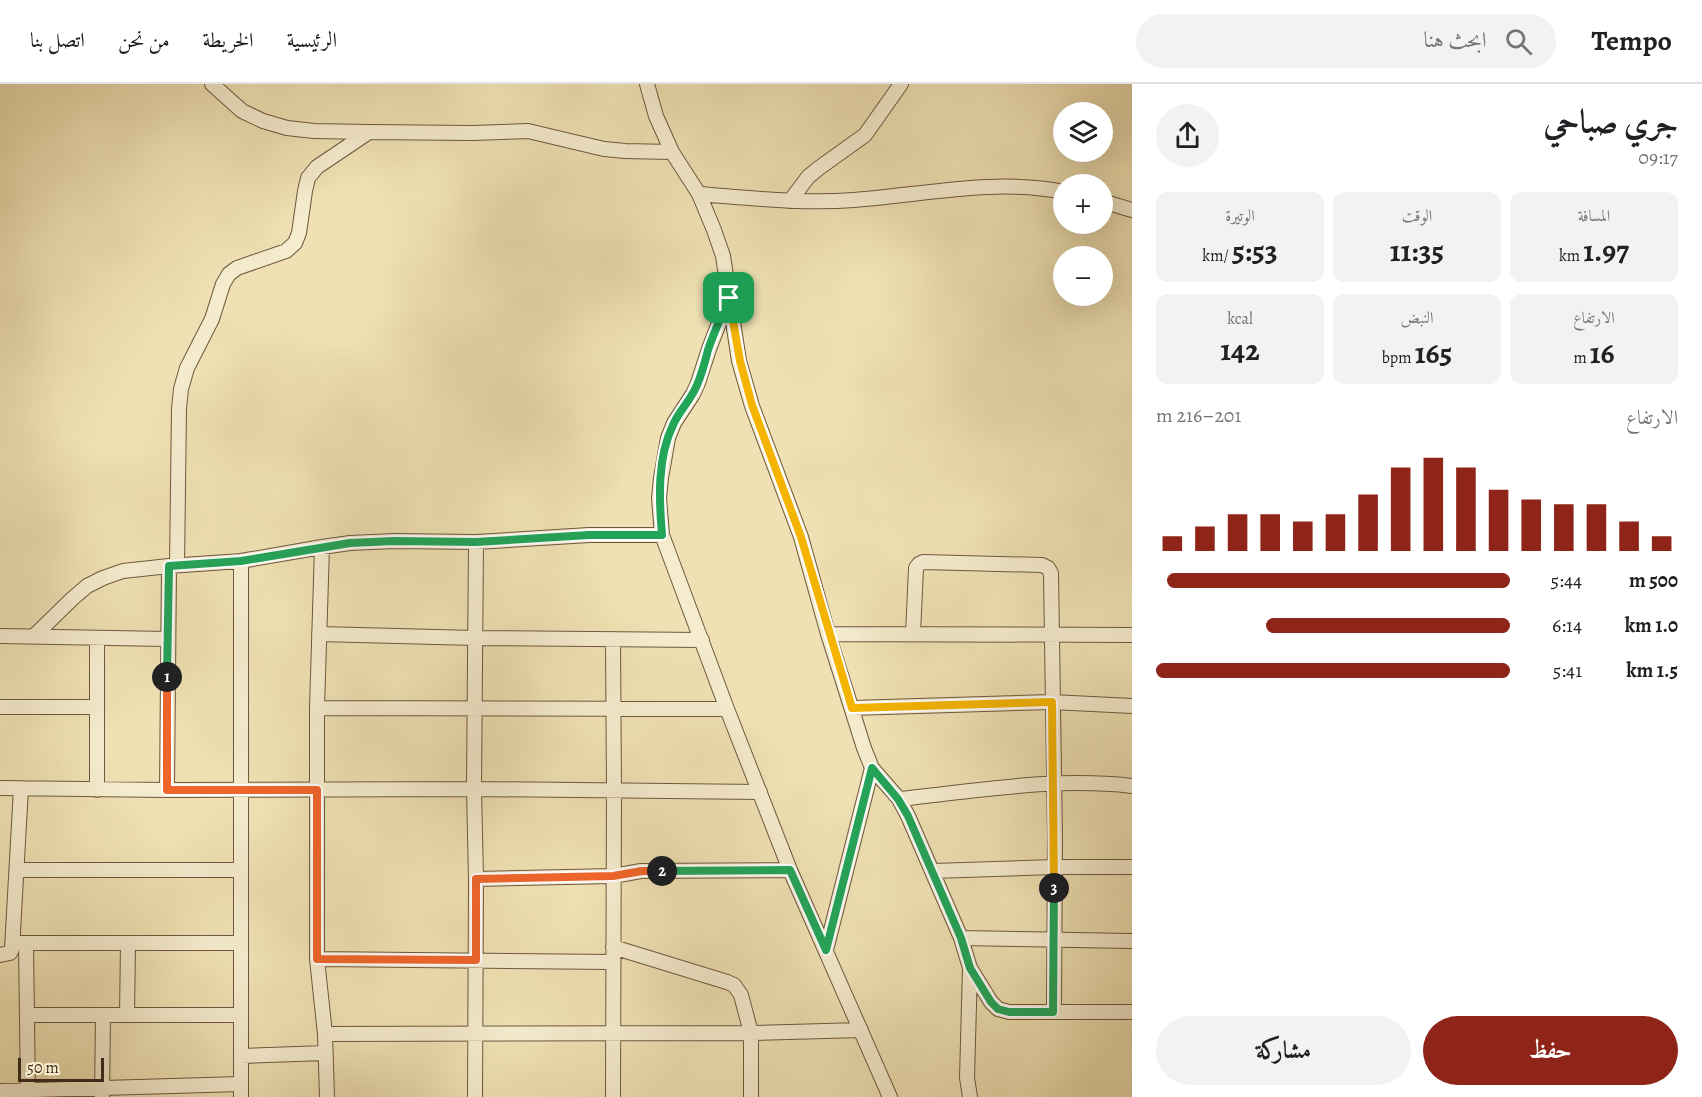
<!DOCTYPE html>
<html lang="ar">
<head>
<meta charset="utf-8">
<style>
  :root { --surface:#fff; --page:#f2f2f2; --text:#202124; --muted:#757577; --line:#e0e0e0; --accent:#8f2418 }
  body { margin:0; font-family:Alegreya,Amiri,serif; background:var(--page); color:var(--text); direction:rtl; height:100vh; display:flex; flex-direction:column; font-size:22px; white-space:nowrap }
  * { box-sizing:border-box; margin:0 }
  p { font-size:20px; color:var(--muted) }
  .icon { flex:none; width:33px; height:33px; fill:none; stroke:currentColor; stroke-width:2; stroke-linecap:round; stroke-linejoin:round }
  .map { position:relative; flex:1; overflow:hidden; direction:ltr }
  .details { display:flex; flex-direction:column; background:var(--surface); width:570px }
  .details>* { flex:none }
  .controls { position:absolute; left:1053px; top:18px; display:grid; gap:12px }
  .controls a { display:grid; place-items:center; width:60px; height:60px; border-radius:50%; background:var(--surface); box-shadow:0 6px 24px #0002; font-size:30px }
  .scale { position:absolute; left:18px; bottom:15px; width:86px; box-sizing:border-box; padding-left:6px; border:3px solid #432b1a; border-top:0; font-size:16px; line-height:21px; white-space:nowrap; color:#432b1a; -webkit-text-stroke:4px #f5ecce; paint-order:stroke }
  .pin { position:absolute; display:grid; place-items:center; width:51px; height:51px; color:#fff; margin:-26px; border-radius:12px; box-shadow:0 3px 9px #0006 }
  .km { position:absolute; width:30px; height:30px; margin:-15px; border-radius:50%; background:#222; color:#fff; font-size:16px; line-height:30px; text-align:center }
  .round { display:grid; place-items:center; flex:none; width:63px; height:63px; border-radius:32px; background:var(--page) }
  .head { display:flex; align-items:center; justify-content:space-between; height:102px; padding:0 24px }
  h1 { font-size:33px; font-weight:700; line-height:45px }
  .metrics { display:grid; grid-template-columns:repeat(3,1fr); gap:9px; height:102px; padding:6px 24px }
  .metrics div { display:grid; align-content:center; border-radius:12px; background:var(--page); text-align:center }
  .metrics b { font-size:30px; font-weight:700 }
  .metrics small { font-size:16px; font-weight:400 }
  .metrics p { font-size:16px }
  .chart { height:168px; padding:12px 24px }
  .chart p { display:flex; justify-content:space-between }
  .chart svg { width:100%; height:108px; margin-top:6px; stroke:var(--accent); stroke-width:6 }
  .cta { display:flex; gap:12px; margin-top:auto; padding:12px 24px }
  .cta a { flex:1; height:69px; border-radius:36px; background:var(--accent); color:#fff; font-size:24px; font-weight:700; line-height:69px; text-align:center }
  .cta a+a { background:var(--page); color:var(--text) }
  ul { padding:0 24px; list-style:none; font-size:20px }
  li { display:grid; grid-template-columns:96px 72px 1fr; align-items:center; height:45px }
  li i { height:15px; border-radius:8px; background:var(--accent) }
  header { display:flex; align-items:center; gap:36px; box-sizing:border-box; height:84px; padding:0 30px; background:var(--surface); border-bottom:2px solid var(--line) }
  header strong { font-size:28px }
  nav { display:flex; gap:33px; margin-inline-start:auto; font-size:21px }
  .search { width:420px; height:54px; background:var(--page); display:flex; align-items:center; gap:15px; box-sizing:border-box; padding:0 21px; border-radius:33px; color:var(--muted); font-size:22px }
  main { display:flex; flex:1; min-height:0 }
  .map>svg:first-child { display:block }
</style>
</head>
<body>
<header>
<strong>Tempo</strong>
<div class="search"><svg class="icon" aria-label="search" viewBox="0 0 24 24"><circle cx="10" cy="10" r="6"/><path d="M15 15l6 6"/></svg>ابحث هنا</div>
<nav><a>الرئيسية</a><a>الخريطة</a><a>من نحن</a><a>اتصل بنا</a></nav>
</header>
<main>
<section class="details">
<div class="head"><div><h1>جري صباحي</h1><p>09:17</p></div><a class="round"><svg class="icon" aria-label="share" viewBox="0 0 24 24"><path d="M12 15V3M7 8l5-5 5 5M5 13v7h14v-7"/></svg></a></div>
<div class="metrics">
<div><p>المسافة</p><b>1.97<small> km</small></b></div>
<div><p>الوقت</p><b>11:35</b></div>
<div><p>الوتيرة</p><b>5:53<small> /km</small></b></div>
</div>
<div class="metrics">
<div><p>الارتفاع</p><b>16<small> m</small></b></div>
<div><p>النبض</p><b>165<small> bpm</small></b></div>
<div><p>kcal</p><b>142</b></div>
</div>
<div class="chart"><p><span>الارتفاع</span>201–216 m</p>
<svg viewBox="0 0 160 44" preserveAspectRatio="none"><path d="M5 44V38M15 44V34M25 44V29M35 44V29M45 44V32M55 44V29M65 44V21M75 44V10M85 44V6M95 44V10M105 44V19M115 44V23M125 44V25M135 44V25M145 44V32M155 44V38"/></svg>
</div>
<ul>
<li><b>500 m</b>5:44<i style="width:97%"></i></li>
<li><b>1.0 km</b>6:14<i style="width:69%"></i></li>
<li><b>1.5 km</b>5:41<i style="width:100%"></i></li>
</ul>
<div class="cta"><a>حفظ</a><a>مشاركة</a></div>
</section>
<div class="map">
<svg width="1132" height="1013" viewBox="0 0 1132 1013">
  <rect width="100%" height="100%" fill="#efe1b3"/>
  <filter id="stains"><feTurbulence type="fractalNoise" baseFrequency=".00333" numOctaves="4"/><feColorMatrix values="0 0 0 0 .2 0 0 0 0 .09 0 0 0 0 .02 0 0 0 .5 -.17"/></filter>
  <radialGradient id="worn" r=".72"><stop offset=".6" stop-color="#630" stop-opacity="0"/><stop offset="1" stop-color="#630" stop-opacity=".3"/></radialGradient>
  <g fill="none" stroke-linecap="round" stroke-linejoin="round">
    <!-- street casing -->
    <g stroke="#6e5840" stroke-width="16">
      <path id="street" d="M 212,0 L 242,27 L 263,37 L 287,44 L 314,47 L 369,48 L 472,49 L 528,47 L 604,65 L 625,67 L 672,68
        M 647,0 L 656,32 L 672,68 L 699,110 L 714,146 L 723,172 L 739,277 L 752,322 L 801,453 L 828,550 L 864,664 L 872,684 L 899,715 L 908,732 L 961,854 L 970,884 L 991,918 L 998,925 L 1009,928 L 1132,928
        M 699,110 C 750,114 802,120 854,116 C 923,111 994,94 1064,108
        M 790,117 L 808,93 L 819,84 L 865,51 L 901,0
        M 1102,117 L 1132,126
        M 728,216 L 709,265 L 698,299 L 693,310 L 674,339 L 668,354 L 661,394 L 659,414 L 662,451 L 727,625 L 790,786 L 890,1013
        M 322,463 L 317,624 L 317,875 L 325,950 L 327,1013
        M 241,477 L 241,1013
        M 177,481 L 179,325 L 181,305 L 187,284 L 212,235 L 223,200 L 229,190 L 237,184 L 286,167 L 295,159 L 299,149 L 305,107 L 308,94 L 317,83 L 369,48
        M 319,550 L 475,554 L 702,556
        M 828,550 L 1132,551
        M 913,550 L 916,484 L 919,480 L 923,478 L 1042,481 L 1048,484 L 1051,489 L 1055,753 L 1054,928
        M 0,552 L 167,555
        M 34,552 L 72,515 L 87,502 L 103,494 L 123,487 L 169,482 L 241,477 L 322,463 L 350,459 L 394,457 L 476,458 L 589,451 L 662,451
        M 613,555 L 614,707 L 613,1013
        M 0,623 L 96,623
        M 317,624 L 727,625
        M 852,624 L 1052,618 L 1132,622
        M 0,704 L 167,706 L 474,705 L 760,708
        M 97,706 L 97,554
        M 167,706 L 169,482
        M 899,715 C 976,707 1054,693 1132,702
        M 17,786 L 240,786
        M 933,787 L 1054,783 L 1132,783
        M 476,795 L 613,792 L 641,787 L 790,786
        M 961,854 L 1132,857
        M 13,859 L 240,859
        M 26,859 L 28,1013
        M 613,863 L 727,898 L 734,901 L 741,911 L 751,949 L 751,1013
        M 826,866 L 872,684
        M 0,871 L 10,869 L 12,865 L 21,704
        M 317,875 L 613,878
        M 27,931 L 241,931
        M 127,931 L 128,859
        M 325,950 L 751,949 L 861,946
        M 241,972 L 325,969
        M 0,1007 L 241,1000
        M 102,1013 L 103,931
        M 475,1013 L 476,795 L 474,705 L 476,458
        M 970,1013 L 967,994 L 970,884"/>
    </g>
    <!-- street -->
    <use href="#street" stroke="#f5ecce" stroke-width="14"/>
  </g>
  <g fill="none" stroke-linecap="round" stroke-linejoin="round">
    <!-- split-1 casing -->
    <g stroke="#fff" stroke-width="12">
      <path id="split-1" d="M 167,593 L 169,482 L 241,477 L 350,459 L 394,457 L 476,458 L 589,451 L 662,451 C 659,416 657,374 673,341 C 679,327 691,316 697,301 C 702,290 705,278 708,266 C 714,248 722,231 729,214"/>
    </g>
    <!-- split-2 casing -->
    <g stroke="#fff" stroke-width="12">
      <path id="split-2" d="M 167,593 L 167,706 L 317,706 L 317,875 L 476,876 L 476,795 L 613,792 L 642,787 L 662,787"/>
    </g>
    <!-- split-3 casing -->
    <g stroke="#fff" stroke-width="12">
      <path id="split-3" d="M 662,787 L 790,786 L 826,866 L 872,684 L 898,715 L 908,732 L 961,854 L 970,884 L 991,918 L 998,925 L 1009,928 L 1053,928 L 1054,804"/>
    </g>
    <!-- split-4 casing -->
    <g stroke="#fff" stroke-width="12">
      <path id="split-4" d="M 729,214 L 740,277 L 752,321 L 801,453 L 852,624 L 1052,618 L 1054,804"/>
    </g>
    <!-- split-1 -->
    <use href="#split-1" stroke="#22a559" stroke-width="8"/>
    <!-- split-2 -->
    <use href="#split-2" stroke="#f0652b" stroke-width="8"/>
    <!-- split-3 -->
    <use href="#split-3" stroke="#22a559" stroke-width="8"/>
    <!-- split-4 -->
    <use href="#split-4" stroke="#f5b400" stroke-width="8"/>
  </g>
  <rect width="100%" height="100%" filter="url(#stains)"/>
  <rect width="100%" height="100%" fill="url(#worn)"/>
</svg>
<div class="controls">
<a><svg class="icon" aria-label="layers" viewBox="0 0 24 24"><path d="M12 4l9 5-9 5-9-5zM3 14l9 5 9-5"/></svg></a>
<a>+</a>
<a>−</a>
</div>
<div class="scale">50 m</div>
<div class="pin" style="left:729px;top:214px;background:#1e9e55"><svg class="icon" aria-label="arrive" viewBox="0 0 24 24"><path d="M6 21V4h12l-3 4 3 4H6"/></svg></div>
<b class="km" style="left:167px;top:593px">1</b>
<b class="km" style="left:662px;top:787px">2</b>
<b class="km" style="left:1054px;top:804px">3</b>
</div>
</main>
</body>
</html>
